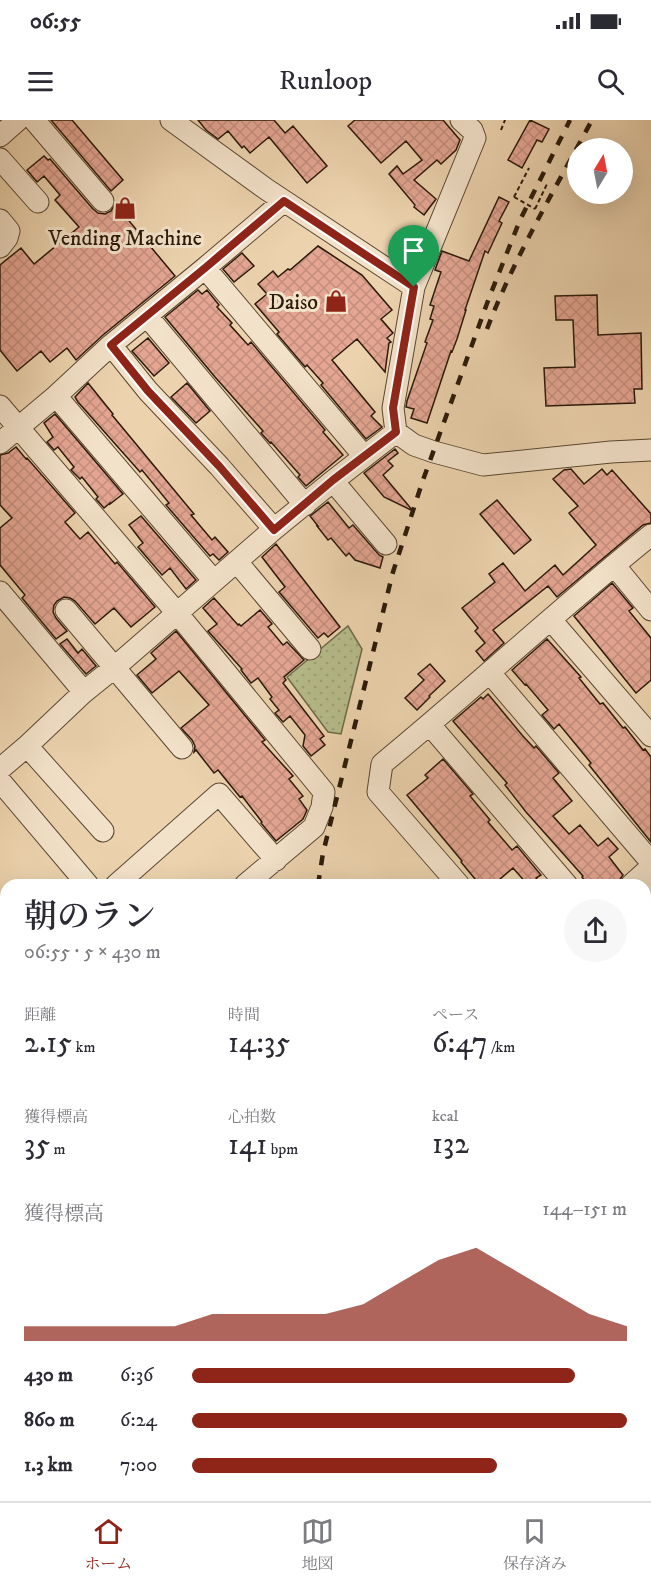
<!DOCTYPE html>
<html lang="ja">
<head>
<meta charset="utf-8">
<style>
  :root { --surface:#fff; --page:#f7f7f7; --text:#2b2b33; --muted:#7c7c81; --line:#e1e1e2; --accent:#8f2418 }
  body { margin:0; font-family:"IM FELL DW Pica","Noto Serif JP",serif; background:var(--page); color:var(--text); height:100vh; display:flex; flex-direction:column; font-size:22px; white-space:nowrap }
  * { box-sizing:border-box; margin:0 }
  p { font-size:20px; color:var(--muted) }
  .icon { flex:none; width:33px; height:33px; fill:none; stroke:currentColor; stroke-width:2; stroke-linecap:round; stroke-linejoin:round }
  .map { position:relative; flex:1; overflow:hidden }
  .panel { position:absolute; left:0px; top:759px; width:651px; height:622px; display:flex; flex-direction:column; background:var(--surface); border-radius:18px 18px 0 0; box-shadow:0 6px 24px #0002 }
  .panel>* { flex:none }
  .needle { width:39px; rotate:10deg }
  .controls { position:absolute; left:567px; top:18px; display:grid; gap:12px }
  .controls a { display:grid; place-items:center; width:66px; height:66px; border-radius:50%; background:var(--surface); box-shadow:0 6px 24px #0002; font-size:30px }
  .pin { position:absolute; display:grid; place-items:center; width:51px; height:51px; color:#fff; margin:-62px -26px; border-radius:50% 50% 50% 0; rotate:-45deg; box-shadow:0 0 6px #0007 }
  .pin .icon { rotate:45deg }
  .round { display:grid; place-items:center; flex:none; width:63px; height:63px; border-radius:32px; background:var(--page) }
  .headline { display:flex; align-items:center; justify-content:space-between; height:102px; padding:0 24px }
  h1 { font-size:33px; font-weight:600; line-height:45px }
  .metrics { display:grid; grid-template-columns:repeat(3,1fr); gap:9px; height:102px; padding:6px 24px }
  .metrics div { display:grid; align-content:center }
  .metrics b { font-size:30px; font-weight:600 }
  .metrics small { font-size:16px; font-weight:400 }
  .metrics p { font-size:16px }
  .chart { height:168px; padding:12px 24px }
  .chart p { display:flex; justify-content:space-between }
  .chart svg { width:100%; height:108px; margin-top:6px; fill:var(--accent); opacity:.7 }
  ul { padding:0 24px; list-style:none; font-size:20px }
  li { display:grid; grid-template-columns:96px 72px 1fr; align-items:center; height:45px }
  li i { height:15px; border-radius:8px; background:var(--accent) }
  .status { display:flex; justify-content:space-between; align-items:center; height:42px; padding:0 30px; background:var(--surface); direction:ltr }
  .status svg { height:16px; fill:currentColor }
  header { display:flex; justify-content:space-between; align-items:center; height:78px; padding:0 24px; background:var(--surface); font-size:27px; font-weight:600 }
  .tab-bar { display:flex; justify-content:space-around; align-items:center; height:84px; border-top:2px solid var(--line); background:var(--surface); font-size:16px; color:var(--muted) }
  .tab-bar a { display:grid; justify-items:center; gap:3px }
  .tab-bar .on { color:var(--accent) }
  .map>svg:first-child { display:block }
</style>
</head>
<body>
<div class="status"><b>06:55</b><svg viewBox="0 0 49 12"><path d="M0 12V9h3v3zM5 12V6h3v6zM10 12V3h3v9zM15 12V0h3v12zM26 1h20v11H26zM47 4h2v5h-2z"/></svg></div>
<header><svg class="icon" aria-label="menu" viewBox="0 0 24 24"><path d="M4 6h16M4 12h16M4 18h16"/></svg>Runloop<svg class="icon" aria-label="search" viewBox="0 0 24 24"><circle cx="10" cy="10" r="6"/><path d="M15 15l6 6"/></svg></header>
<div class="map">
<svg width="651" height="1381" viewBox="0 0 651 1381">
  <defs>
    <pattern id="grass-dots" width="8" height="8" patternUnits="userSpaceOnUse" patternTransform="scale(1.5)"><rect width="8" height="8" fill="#b6bc8b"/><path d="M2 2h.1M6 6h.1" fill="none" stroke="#9da177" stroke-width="1.8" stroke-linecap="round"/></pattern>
    <pattern id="forest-firs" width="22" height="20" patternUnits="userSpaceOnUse" patternTransform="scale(1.5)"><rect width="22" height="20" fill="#b6bc8b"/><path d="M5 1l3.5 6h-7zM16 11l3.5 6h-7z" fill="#9da177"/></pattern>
    <pattern id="building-cross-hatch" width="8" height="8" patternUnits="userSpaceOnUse" patternTransform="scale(1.5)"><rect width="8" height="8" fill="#e4a693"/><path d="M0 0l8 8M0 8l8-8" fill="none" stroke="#c48e7d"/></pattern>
  </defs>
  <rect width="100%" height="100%" fill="#ecd3ae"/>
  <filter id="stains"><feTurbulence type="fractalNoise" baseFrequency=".00333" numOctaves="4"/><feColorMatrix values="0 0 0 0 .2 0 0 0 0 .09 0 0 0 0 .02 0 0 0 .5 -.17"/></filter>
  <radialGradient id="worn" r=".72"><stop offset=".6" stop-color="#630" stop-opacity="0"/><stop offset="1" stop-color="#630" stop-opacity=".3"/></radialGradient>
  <!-- grass -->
  <path fill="url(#grass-dots)" stroke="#706a4a" stroke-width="1.5" d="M 348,506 L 362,529 L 341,614 L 328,612 L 287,557 Z
    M 360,1376 L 480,1376 L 479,1381 L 359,1381 Z"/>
  <!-- forest -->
  <path fill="url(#forest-firs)" stroke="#706a4a" stroke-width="1.5" d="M 52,1376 L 230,1376 L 229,1381 L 48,1381 Z"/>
  <!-- building -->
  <path fill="url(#building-cross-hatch)" stroke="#2b190a" stroke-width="1.5" d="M 51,0 L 72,0 L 123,60 L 111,71 Z
    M 198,0 L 274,0 L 285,13 L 293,6 L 327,46 L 307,63 L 269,17 L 250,33 L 244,26 L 242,28 L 228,11 L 218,19 L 206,10 Z
    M 355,0 L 443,0 L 460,20 L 456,30 L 441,44 L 437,40 L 414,60 L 436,79 L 424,95 L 414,87 L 415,85 L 389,54 L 397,46 L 403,54 L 422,40 L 406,21 L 381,43 L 348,6 Z
    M 530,0 L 549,9 L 542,22 L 537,20 L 522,48 L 508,40 Z
    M 44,36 L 48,40 L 50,39 L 93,89 L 98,93 L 105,94 L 111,91 L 115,84 L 175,156 L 103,215 L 76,240 L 67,228 L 50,242 L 41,231 L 17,251 L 0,230 L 0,145 L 21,128 L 34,144 L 79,107 L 55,80 L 60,75 L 44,56 L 37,62 L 27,50 Z
    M 499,77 L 509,82 L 499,101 L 502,103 L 488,133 L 485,131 L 465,190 L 466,190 L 457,219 L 452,232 L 451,231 L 427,303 L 411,298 L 414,289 L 406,287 L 407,281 L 427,223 L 425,222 L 433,200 L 430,199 L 434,186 L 430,185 L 441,152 L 435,150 L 439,139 L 442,131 L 469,141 Z
    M 318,126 L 362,155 L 392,190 L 381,199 L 393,213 L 387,218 L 391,222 L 389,223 L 385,252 L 357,219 L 332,240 L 375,292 L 371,296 L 382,307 L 366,319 L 321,265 L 323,263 L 307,245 L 305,247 L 277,214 L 279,212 L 255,184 L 267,174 L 258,164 L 273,151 L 278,157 L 288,149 L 290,150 Z
    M 242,133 L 254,146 L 234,162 L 223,149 Z
    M 198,170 L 202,174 L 207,170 L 219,185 L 217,187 L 232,203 L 230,205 L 248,225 L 251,222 L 325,310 L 323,312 L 343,335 L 306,366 L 298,357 L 300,355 L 271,322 L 270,323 L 261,313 L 263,311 L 215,257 L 165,197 Z
    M 597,175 L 598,215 L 641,213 L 642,269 L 634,269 L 635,283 L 546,286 L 544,248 L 575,247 L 573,200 L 556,200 L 555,176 Z
    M 148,218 L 169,243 L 154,256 L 132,231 Z
    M 88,263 L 113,294 L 112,295 L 194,394 L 191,395 L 212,420 L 215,417 L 228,432 L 219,440 L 213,434 L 210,436 L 166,385 L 169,383 L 142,350 L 140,352 L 78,282 L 75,277 Z
    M 187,263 L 210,291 L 196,303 L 171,277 Z
    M 55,294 L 123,374 L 110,384 L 110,383 L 104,388 L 96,379 L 98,377 L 82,357 L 80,359 L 71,350 L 74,347 L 58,327 L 54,330 L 47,322 L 53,317 L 44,303 Z
    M 16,327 L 26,339 L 27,338 L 75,393 L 65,402 L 80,419 L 88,412 L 115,444 L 117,442 L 155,487 L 131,507 L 114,488 L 95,504 L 75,481 L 70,478 L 64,477 L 57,481 L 54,485 L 53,492 L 56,498 L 67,511 L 56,519 L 22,478 L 25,475 L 0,445 L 0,408 L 12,398 L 0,385 L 0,335 L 8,333 Z
    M 395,329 L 398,333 L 388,341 L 393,346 L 383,355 L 413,391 L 384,377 L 364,353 Z
    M 571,349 L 584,364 L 602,349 L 607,355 L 612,350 L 651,394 L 651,403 L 643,405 L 557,477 L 548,466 L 493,510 L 504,523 L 484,541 L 476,531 L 485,523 L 475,511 L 478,508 L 462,488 L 495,462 L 489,454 L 503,443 L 525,471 L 555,445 L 563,455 L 596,425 L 569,393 L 578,386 L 553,359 L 564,350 Z
    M 497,380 L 531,420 L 514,434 L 480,394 Z
    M 328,382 L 349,408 L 353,405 L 379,435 L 383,437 L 380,448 L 355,440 L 349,433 L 346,436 L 331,418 L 328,420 L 317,406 L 318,406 L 310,396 Z
    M 141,396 L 196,460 L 186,469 L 170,448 L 162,455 L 138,427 L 143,423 L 129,405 Z
    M 276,424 L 340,507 L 328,517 L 324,513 L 318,518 L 279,472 L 285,467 L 262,437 Z
    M 612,463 L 633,488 L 629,491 L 651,518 L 651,560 L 636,573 L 574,496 Z
    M 214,478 L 238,505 L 239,504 L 241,506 L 260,490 L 272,504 L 268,507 L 283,525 L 287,522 L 304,540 L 284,557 L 286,560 L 283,563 L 324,616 L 320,619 L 325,625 L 311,636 L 303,626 L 305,615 L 290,596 L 283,602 L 275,593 L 279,590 L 270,579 L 272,577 L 258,558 L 251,563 L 241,550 L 242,549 L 208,511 L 217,504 L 203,488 Z
    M 176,511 L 265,620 L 262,622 L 293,656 L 289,659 L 303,676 L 299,679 L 307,690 L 303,699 L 276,721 L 261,703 L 262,702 L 242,676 L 240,677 L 218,650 L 214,653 L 196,630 L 194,632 L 195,626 L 192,620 L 181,608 L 209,585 L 179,551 L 152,573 L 137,555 L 156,539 L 151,533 Z
    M 67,519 L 78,533 L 82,529 L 96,546 L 86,554 L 60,524 Z
    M 547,519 L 581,557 L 579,558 L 600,584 L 603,583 L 623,608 L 625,607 L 643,630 L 645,629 L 651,637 L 651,722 L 589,645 L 591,643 L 559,604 L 554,609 L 542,595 L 548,590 L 526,564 L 525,565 L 512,550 Z
    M 430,544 L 445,561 L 429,576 L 430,577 L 417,590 L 405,578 L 424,560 L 418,554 Z
    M 488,574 L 522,615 L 534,628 L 536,626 L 559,653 L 553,658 L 572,681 L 553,696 L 569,714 L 580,705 L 598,726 L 608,718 L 618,729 L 609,737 L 623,755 L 616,765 L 588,765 L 582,757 L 583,756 L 526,692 L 505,665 L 507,663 L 453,601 L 481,577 L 483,579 Z
    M 443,639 L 473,674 L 470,676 L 490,700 L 488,702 L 512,730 L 517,726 L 541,755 L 536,758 L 542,765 L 528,765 L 513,748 L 493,765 L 480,765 L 461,742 L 462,741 L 407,675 L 428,658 L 425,655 Z"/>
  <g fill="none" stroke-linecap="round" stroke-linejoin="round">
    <!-- minor casing -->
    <g stroke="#5b4833" stroke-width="23">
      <path id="minor" d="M 34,0 L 103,81
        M 171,0 L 266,69 L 414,167
        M 461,0 L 472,10 L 475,18 L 414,167 L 393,288 L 396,312 L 414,325 L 434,332 L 483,345 L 611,332 L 651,330
        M 0,16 L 18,0
        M 0,39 L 38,82
        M 0,100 L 9,111 L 7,118 L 0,127
        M 205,148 L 364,336
        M 147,196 L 305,385
        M 111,225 L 148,271 L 219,346 L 274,409
        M 56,276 L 214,461
        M 0,286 L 177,493 L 324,672 L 322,687 L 314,707 L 245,765
        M 0,323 L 56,276 L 111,225 L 205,148 L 284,81
        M 333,361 L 386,424
        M 237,442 L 310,529
        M 614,445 L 651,490
        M 0,472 L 84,572
        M 66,490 L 182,628
        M 551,500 L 651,616
        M 490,553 L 651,742
        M 430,605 L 567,765
        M 27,626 L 103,711
        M 0,649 L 27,626 L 84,572 L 115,547 L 274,409 L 333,361 L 396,312
        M 0,661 L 88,765
        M 116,765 L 219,674 L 276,740
        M 459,765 L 378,672 L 382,644 C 473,569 559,489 651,415
        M 631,765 L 651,747
        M 645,767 L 651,774
        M 0,861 L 6,856
        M 0,971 L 6,966
        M 645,979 L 651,986
        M 0,1074 L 6,1069
        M 645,1109 L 651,1108
        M 645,1167 L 651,1134
        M 0,1170 L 6,1177
        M 645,1239 L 651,1240
        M 271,1381 L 271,1376
        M 319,1381 L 320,1376
        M 518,1381 L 519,1376"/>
    </g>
    <!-- path -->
    <path stroke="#2b190a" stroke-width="2" stroke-dasharray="4.5 3" stroke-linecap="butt" d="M 501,10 L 505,0
      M 514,77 L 529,48
      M 535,89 L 548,62"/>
    <!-- minor -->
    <use href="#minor" stroke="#f3e2ca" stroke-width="21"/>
    <!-- rail -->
    <path stroke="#2b190a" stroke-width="4.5" stroke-dasharray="10 10" stroke-linecap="butt" d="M 487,209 C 515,136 555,69 592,0
      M 318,765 L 323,733 L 393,452 L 423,360 L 489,178 L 520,100 L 570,0
      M 245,1381 L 246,1376"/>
    <!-- path-bridge -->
    <path stroke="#2b190a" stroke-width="2" stroke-dasharray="4.5 3" stroke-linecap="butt" d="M 514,77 L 535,89"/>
  </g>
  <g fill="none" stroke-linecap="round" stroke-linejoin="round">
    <!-- route casing -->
    <g stroke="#fff" stroke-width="12">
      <path id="route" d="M 284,81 L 414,167 L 393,288 L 396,312 L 333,360 L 274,410 L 219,346 L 148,271 L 111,225 L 205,148 Z"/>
    </g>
    <!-- route -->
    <use href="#route" stroke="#8f2418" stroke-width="8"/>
  </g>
  <!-- icons -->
  <defs>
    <g id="shop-bare" transform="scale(1.8)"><path d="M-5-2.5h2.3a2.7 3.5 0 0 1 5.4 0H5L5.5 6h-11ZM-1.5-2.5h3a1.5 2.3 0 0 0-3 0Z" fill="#8f2418" stroke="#f3e2ca" stroke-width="2.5" paint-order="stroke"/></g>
  </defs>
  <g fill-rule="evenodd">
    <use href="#shop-bare" x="125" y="88"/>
    <use href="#shop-bare" x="336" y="181"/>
  </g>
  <g text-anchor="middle" stroke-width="6" stroke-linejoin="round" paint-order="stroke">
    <!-- poi labels -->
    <g font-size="22" fill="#2b190a" stroke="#f3e2ca">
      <text x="125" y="125">Vending Machine</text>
      <text x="318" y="189" text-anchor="end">Daiso</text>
    </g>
  </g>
  <rect width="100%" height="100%" filter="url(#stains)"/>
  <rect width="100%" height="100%" fill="url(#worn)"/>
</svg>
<div class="controls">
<a><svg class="needle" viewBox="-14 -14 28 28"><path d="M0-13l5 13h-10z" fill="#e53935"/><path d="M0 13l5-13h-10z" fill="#7c7c81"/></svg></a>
</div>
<div class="pin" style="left:414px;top:167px;background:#1e9e55"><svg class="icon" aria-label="arrive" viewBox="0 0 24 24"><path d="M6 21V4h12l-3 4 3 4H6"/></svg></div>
<section class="panel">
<div class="headline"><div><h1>朝のラン</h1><p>06:55 · 5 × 430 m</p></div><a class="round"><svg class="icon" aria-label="share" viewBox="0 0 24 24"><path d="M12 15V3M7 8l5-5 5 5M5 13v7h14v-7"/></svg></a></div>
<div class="metrics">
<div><p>距離</p><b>2.15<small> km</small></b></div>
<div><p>時間</p><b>14:35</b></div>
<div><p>ペース</p><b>6:47<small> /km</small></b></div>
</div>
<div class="metrics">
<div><p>獲得標高</p><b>35<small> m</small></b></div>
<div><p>心拍数</p><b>141<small> bpm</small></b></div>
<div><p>kcal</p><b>132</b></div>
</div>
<div class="chart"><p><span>獲得標高</span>144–151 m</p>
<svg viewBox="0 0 160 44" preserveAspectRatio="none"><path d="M0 44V38L10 38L20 38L30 38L40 38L50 33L60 33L70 33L80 33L90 29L100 20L110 11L120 6L130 15L140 24L150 33L160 38V44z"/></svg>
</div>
<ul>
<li><b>430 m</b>6:36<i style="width:88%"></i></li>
<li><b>860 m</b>6:24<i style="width:100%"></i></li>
<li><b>1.3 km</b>7:00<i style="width:70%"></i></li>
</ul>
</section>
</div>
<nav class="tab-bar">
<a class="on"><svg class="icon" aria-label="home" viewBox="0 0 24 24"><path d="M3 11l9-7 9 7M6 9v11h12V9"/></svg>ホーム</a>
<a><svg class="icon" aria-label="map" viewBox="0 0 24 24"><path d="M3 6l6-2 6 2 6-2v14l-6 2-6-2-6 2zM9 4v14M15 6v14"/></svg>地図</a>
<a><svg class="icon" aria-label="saved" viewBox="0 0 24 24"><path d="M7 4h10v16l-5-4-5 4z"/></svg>保存済み</a>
</nav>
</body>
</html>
